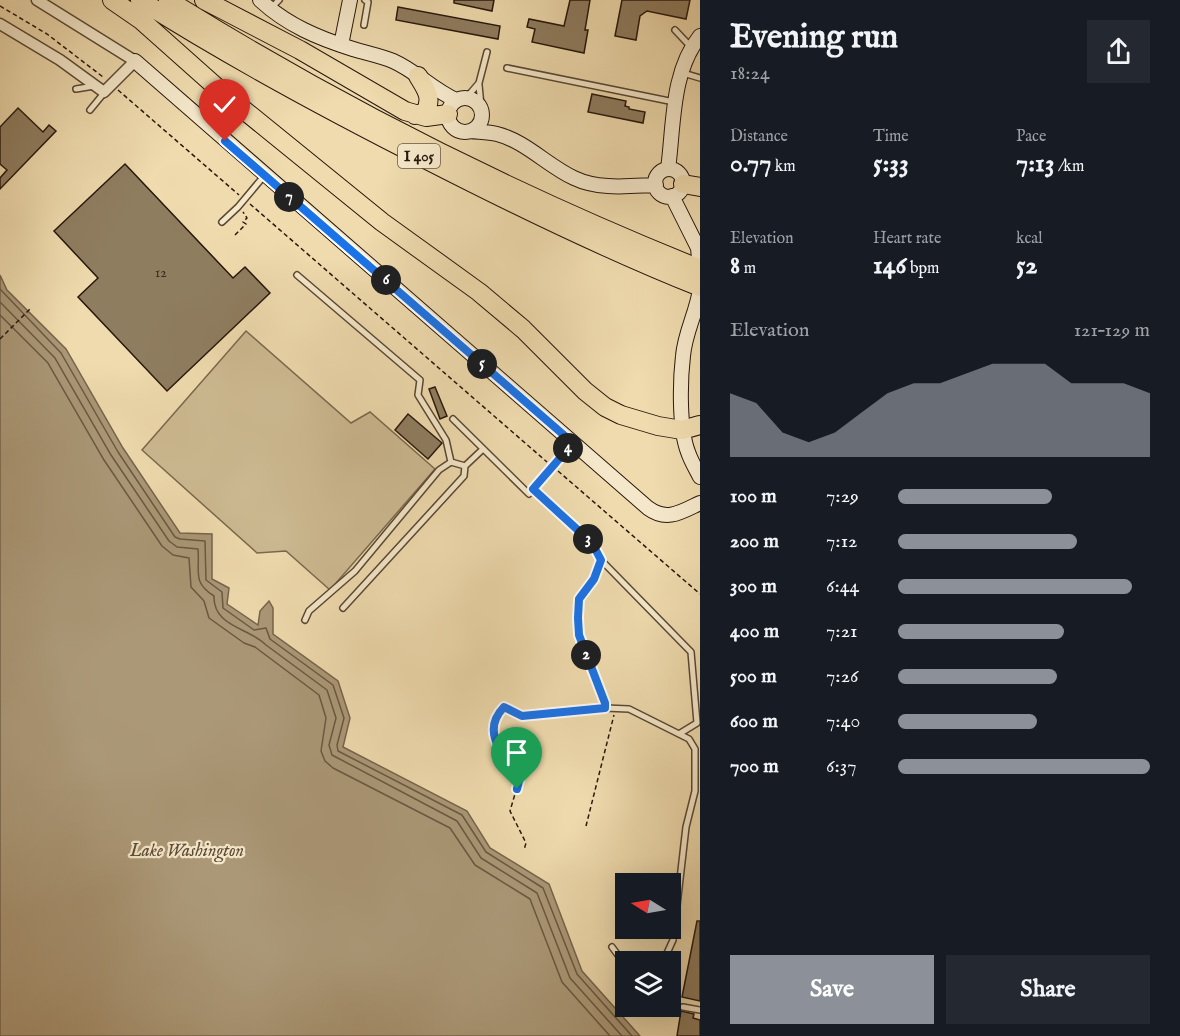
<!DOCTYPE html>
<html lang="en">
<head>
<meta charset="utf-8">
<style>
  :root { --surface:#171b24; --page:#242831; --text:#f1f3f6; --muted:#9ea1a6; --accent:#8c9099 }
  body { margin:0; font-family:"IM FELL English",serif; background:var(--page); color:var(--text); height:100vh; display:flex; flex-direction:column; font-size:22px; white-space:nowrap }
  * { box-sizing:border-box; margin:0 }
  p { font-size:20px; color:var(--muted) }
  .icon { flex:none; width:33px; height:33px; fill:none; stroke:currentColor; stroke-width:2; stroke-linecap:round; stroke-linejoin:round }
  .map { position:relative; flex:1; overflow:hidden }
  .drawer { display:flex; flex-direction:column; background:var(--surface); width:480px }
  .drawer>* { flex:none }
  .needle { width:39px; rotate:281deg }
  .controls { position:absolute; left:615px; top:873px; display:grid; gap:12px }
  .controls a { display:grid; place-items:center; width:66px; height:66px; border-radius:0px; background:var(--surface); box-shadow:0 6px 24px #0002; font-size:30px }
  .pin { position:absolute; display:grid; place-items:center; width:51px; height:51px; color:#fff; margin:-62px -26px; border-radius:50% 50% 50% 0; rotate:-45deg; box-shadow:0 0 6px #0007 }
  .pin .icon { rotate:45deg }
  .km { position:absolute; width:30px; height:30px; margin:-15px; border-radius:50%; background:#222; color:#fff; font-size:16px; line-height:30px; text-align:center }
  .round { display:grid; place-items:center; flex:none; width:63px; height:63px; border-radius:0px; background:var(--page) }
  .head { display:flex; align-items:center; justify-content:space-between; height:102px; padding:0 30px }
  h1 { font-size:33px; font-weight:800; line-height:45px }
  .metrics { display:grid; grid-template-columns:repeat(3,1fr); gap:9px; height:102px; padding:6px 30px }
  .metrics div { display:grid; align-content:center }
  .metrics b { font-size:26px; font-weight:800 }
  .metrics small { font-size:16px; font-weight:400 }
  .metrics p { font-size:16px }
  .chart { height:168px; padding:12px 30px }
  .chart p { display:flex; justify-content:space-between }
  .chart svg { width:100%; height:108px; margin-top:6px; fill:var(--accent); opacity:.7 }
  .action { display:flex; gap:12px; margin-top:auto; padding:12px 30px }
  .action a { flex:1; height:69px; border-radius:0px; background:var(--accent); color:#fff; font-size:24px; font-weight:800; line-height:69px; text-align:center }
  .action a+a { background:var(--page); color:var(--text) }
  ul { padding:0 30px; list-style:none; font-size:20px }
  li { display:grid; grid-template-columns:96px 72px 1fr; align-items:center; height:45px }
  li i { height:15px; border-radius:8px; background:var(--accent) }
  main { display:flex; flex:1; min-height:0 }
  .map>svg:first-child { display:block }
</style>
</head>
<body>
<main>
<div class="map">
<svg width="700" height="1036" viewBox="0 0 700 1036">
  <rect width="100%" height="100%" fill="#efdbae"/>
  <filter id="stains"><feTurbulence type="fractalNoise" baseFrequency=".00333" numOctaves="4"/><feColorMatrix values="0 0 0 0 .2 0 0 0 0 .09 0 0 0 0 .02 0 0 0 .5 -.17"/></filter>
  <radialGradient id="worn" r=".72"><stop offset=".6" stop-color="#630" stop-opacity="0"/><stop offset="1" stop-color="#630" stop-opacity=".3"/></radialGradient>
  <!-- green -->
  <path fill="#cdba92" stroke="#7a684f" stroke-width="1.5" d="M 246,331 L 351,423 L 370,412 L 435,469 L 330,590 L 286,551 L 257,553 L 142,450 Z"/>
  <!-- water -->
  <path fill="#ab9877" stroke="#76644c" stroke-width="1.5" d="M 0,275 L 7,290 L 66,349 L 123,448 L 180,533 L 212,534 L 212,579 L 229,588 L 227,604 L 258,625 L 260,611 L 269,601 L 273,608 L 273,634 L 338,681 L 350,718 L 343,747 L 467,811 L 490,848 L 549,884 L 582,971 L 640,1036 L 0,1036 Z"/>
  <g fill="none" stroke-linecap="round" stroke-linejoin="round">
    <!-- shore -->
    <path stroke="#695842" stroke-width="1.5" d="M 0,289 L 61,353 L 118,452 L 175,537 L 180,539 L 205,541 L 206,580 L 222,592 L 223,608 L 254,630 L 266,628 L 270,639 L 333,685 L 344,718 L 337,745 L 338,751 L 462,815 L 486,852 L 543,888 L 577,974 L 632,1036
      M 0,302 L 55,358 L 111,455 L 169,541 L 177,547 L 198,549 C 200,572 192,582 214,596 C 213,627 250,628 266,645 L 327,690 L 336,718 L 329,745 L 332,755 L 457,821 L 481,858 L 537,893 L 570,978 L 622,1036
      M 0,315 L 48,363 L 104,460 L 162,546 L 173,555 L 189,558 L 191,587 L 204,601 L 209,618 L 244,643 L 255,647 L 319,695 L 326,718 L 321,751 L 325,761 L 333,768 L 450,828 L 475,865 L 530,899 L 562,982 L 610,1036"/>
  </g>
  <!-- building -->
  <path fill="#8f7d60" stroke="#27170c" stroke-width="1.5" d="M 454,0 L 494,0 L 492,11 L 454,3 Z
    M 570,0 L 590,0 L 585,30 L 588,30 L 584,53 L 532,42 L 535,29 L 527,27 L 529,19 L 564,26 Z
    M 622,0 L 690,0 L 686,19 L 647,11 L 640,16 L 636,40 L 615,36 Z
    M 398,7 L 500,26 L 498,39 L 396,20 Z
    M 592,94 L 626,101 L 625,106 L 629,107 L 629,109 L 645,112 L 643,123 L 588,112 Z
    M 18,108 L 43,132 L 49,125 L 56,131 L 0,189 L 0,178 L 7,170 L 0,164 L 0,127 Z
    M 125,164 L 233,278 L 245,267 L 270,293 L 167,391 L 78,297 L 98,278 L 54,231 Z
    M 435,387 L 447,416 L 440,419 L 429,389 Z
    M 408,414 L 442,443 L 428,459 L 395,430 Z
    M 697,921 L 700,921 L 700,1001 L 682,997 Z
    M 681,1011 L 694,1014 L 693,1018 L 700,1020 L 700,1036 L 677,1036 Z"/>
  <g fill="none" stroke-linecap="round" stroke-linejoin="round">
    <!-- lane casing -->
    <g stroke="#594834" stroke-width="8">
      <path id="lane" d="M 271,8 L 279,0
        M 364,25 L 368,2 L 365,0
        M 675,30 L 691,47
        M 507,68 L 674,102
        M 683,73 L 700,78
        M 479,85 L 481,106
        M 76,89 L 94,86
        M 467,97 L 479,83 L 487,52
        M 90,110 L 104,93
        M 222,222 L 238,207 L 264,176
        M 297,275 L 420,380 L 418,395 L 446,440 L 451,462 L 465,466 L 483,449
        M 453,419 L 529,494 L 572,444
        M 533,489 L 592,543 L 601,560 L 594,579 L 579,599 L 578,618 L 579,635 L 605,703 L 605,708
        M 601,560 L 691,652 L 697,723 L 679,734
        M 343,608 L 464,476 L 465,466
        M 305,620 L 309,611 L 355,571 L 439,470 L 451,462
        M 522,716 L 605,708 L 629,709 L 689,739 L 695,749 L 695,791 L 686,827 L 673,940 L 663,962
        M 612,947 L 626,966
        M 683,1007 L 700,1010"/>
    </g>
    <!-- street casing -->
    <g stroke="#594834" stroke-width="13">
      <path id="street" d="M 0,24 L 60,60 L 104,92 L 135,61 L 37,0"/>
    </g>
    <!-- secondary casing -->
    <g stroke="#27170c" stroke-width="16">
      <path id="secondary" d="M 260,0 C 287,25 318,38 353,49 C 366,53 381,56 393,61 C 416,71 433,90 456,100
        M 341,45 L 350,0
        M 135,61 L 648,508 C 667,522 681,512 700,503
        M448 115a17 17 0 1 1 34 0a17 17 0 1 1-34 0Z
        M 470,131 C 479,132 489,132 497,134 C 525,141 548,166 574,178 C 599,190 629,186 656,185
        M 668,169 C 674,125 671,72 700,36
        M655 183a14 14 0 1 1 28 0a14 14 0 1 1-28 0Z
        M 672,196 L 698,248 L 700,268
        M 700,289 C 697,312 685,332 683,356 C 680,381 679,429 688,452 C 691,461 696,469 700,477"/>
    </g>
    <!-- highway casing -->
    <g stroke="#27170c" stroke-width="20">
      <path id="highway" d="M 112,0 L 141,20 L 223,93 L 382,222 L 479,292 L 523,329 L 585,391 L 605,407 L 621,415 L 658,426 L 682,430 L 700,425
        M 140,0 C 233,59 330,111 429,161 C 517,206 607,250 700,287
        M 168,0 C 336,105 516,195 700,269
        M 204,0 L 300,50 L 405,111 L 426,117 L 448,114
        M 415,115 L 425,112 C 433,98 426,89 418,76
        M 683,184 L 700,187"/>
    </g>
    <!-- path -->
    <path stroke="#27170c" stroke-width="1.5" stroke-dasharray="4.5 3" stroke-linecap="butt" d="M 0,6 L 47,34 L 103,77
      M 118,90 L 239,195
      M 250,204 L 547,462
      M 235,235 L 246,224 L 243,222 L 247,218 L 243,212
      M 0,339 L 31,308
      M 558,471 L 700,594
      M 515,712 L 503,707 C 480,732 503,754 520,777 L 510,811 L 526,843 L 524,850
      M 586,826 L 614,715"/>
    <!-- lane -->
    <use href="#lane" stroke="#f5e8ca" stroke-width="5"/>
    <!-- street -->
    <use href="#street" stroke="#f5e8ca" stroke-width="10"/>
    <!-- secondary -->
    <use href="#secondary" stroke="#f5e8ca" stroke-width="14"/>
    <!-- highway -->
    <use href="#highway" stroke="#efdbae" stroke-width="18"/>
  </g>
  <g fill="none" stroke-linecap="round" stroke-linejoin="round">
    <!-- route casing -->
    <g stroke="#fff" stroke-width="12">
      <path id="route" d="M 225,141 L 573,443 L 533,489 L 592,543 L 601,560 L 594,579 L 579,599 L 578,618 L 579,635 L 605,703 L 605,708 L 522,716 L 504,707 C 480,732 503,754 520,777 L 517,789"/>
    </g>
    <!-- route -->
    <use href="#route" stroke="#1a73e8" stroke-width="8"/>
  </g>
  <g text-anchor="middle" stroke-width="4.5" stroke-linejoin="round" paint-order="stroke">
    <!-- number labels -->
    <g font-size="14" fill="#413021">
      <text x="161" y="277">12</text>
    </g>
    <!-- shield labels -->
    <rect fill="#f5e8ca" stroke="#655645" stroke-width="1.5" x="398" y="144" width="42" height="24" rx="4.5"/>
    <g font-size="15" font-weight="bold" fill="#27170c">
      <text x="419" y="161">I 405</text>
    </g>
    <!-- water labels -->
    <g font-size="18" font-style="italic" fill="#5c4b37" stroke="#f5e8ca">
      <text x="187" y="856">Lake Washington</text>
    </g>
  </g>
  <rect width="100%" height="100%" filter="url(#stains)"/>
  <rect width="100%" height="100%" fill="url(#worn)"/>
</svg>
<div class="controls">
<a><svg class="needle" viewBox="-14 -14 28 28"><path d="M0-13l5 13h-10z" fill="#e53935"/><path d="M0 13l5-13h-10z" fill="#9ea1a6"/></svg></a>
<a><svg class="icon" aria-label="layers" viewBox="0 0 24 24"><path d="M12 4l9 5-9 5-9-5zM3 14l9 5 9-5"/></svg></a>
</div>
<div class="pin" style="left:517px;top:789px;background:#1e9e55"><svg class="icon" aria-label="arrive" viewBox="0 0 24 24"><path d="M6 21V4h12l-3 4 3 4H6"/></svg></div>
<div class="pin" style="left:225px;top:141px;background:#d93025"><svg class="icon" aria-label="check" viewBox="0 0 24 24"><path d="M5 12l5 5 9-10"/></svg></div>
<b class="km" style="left:586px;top:655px">2</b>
<b class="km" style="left:588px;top:539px">3</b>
<b class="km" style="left:568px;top:448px">4</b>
<b class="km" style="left:482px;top:364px">5</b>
<b class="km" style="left:386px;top:280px">6</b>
<b class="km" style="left:289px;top:197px">7</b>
</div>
<section class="drawer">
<div class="head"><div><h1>Evening run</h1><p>18:24</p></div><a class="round"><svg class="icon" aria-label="share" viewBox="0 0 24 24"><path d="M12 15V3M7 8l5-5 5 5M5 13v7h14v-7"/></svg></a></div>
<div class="metrics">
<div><p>Distance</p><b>0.77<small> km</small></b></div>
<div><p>Time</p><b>5:33</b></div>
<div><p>Pace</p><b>7:13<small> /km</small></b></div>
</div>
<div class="metrics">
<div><p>Elevation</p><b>8<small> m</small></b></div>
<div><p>Heart rate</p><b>146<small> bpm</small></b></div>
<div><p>kcal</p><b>52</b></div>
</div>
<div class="chart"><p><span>Elevation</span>121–129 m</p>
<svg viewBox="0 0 160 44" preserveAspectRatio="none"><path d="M0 44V18L10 22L20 34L30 38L40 34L50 26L60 18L70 14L80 14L90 10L100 6L110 6L120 6L130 14L140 14L150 14L160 18V44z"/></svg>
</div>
<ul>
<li><b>100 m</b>7:29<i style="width:61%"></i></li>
<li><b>200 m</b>7:12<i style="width:71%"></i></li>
<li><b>300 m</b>6:44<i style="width:93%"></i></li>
<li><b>400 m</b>7:21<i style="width:66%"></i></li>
<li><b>500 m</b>7:26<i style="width:63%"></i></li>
<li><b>600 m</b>7:40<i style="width:55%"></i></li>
<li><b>700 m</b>6:37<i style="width:100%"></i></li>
</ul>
<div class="action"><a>Save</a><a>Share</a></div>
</section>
</main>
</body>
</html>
